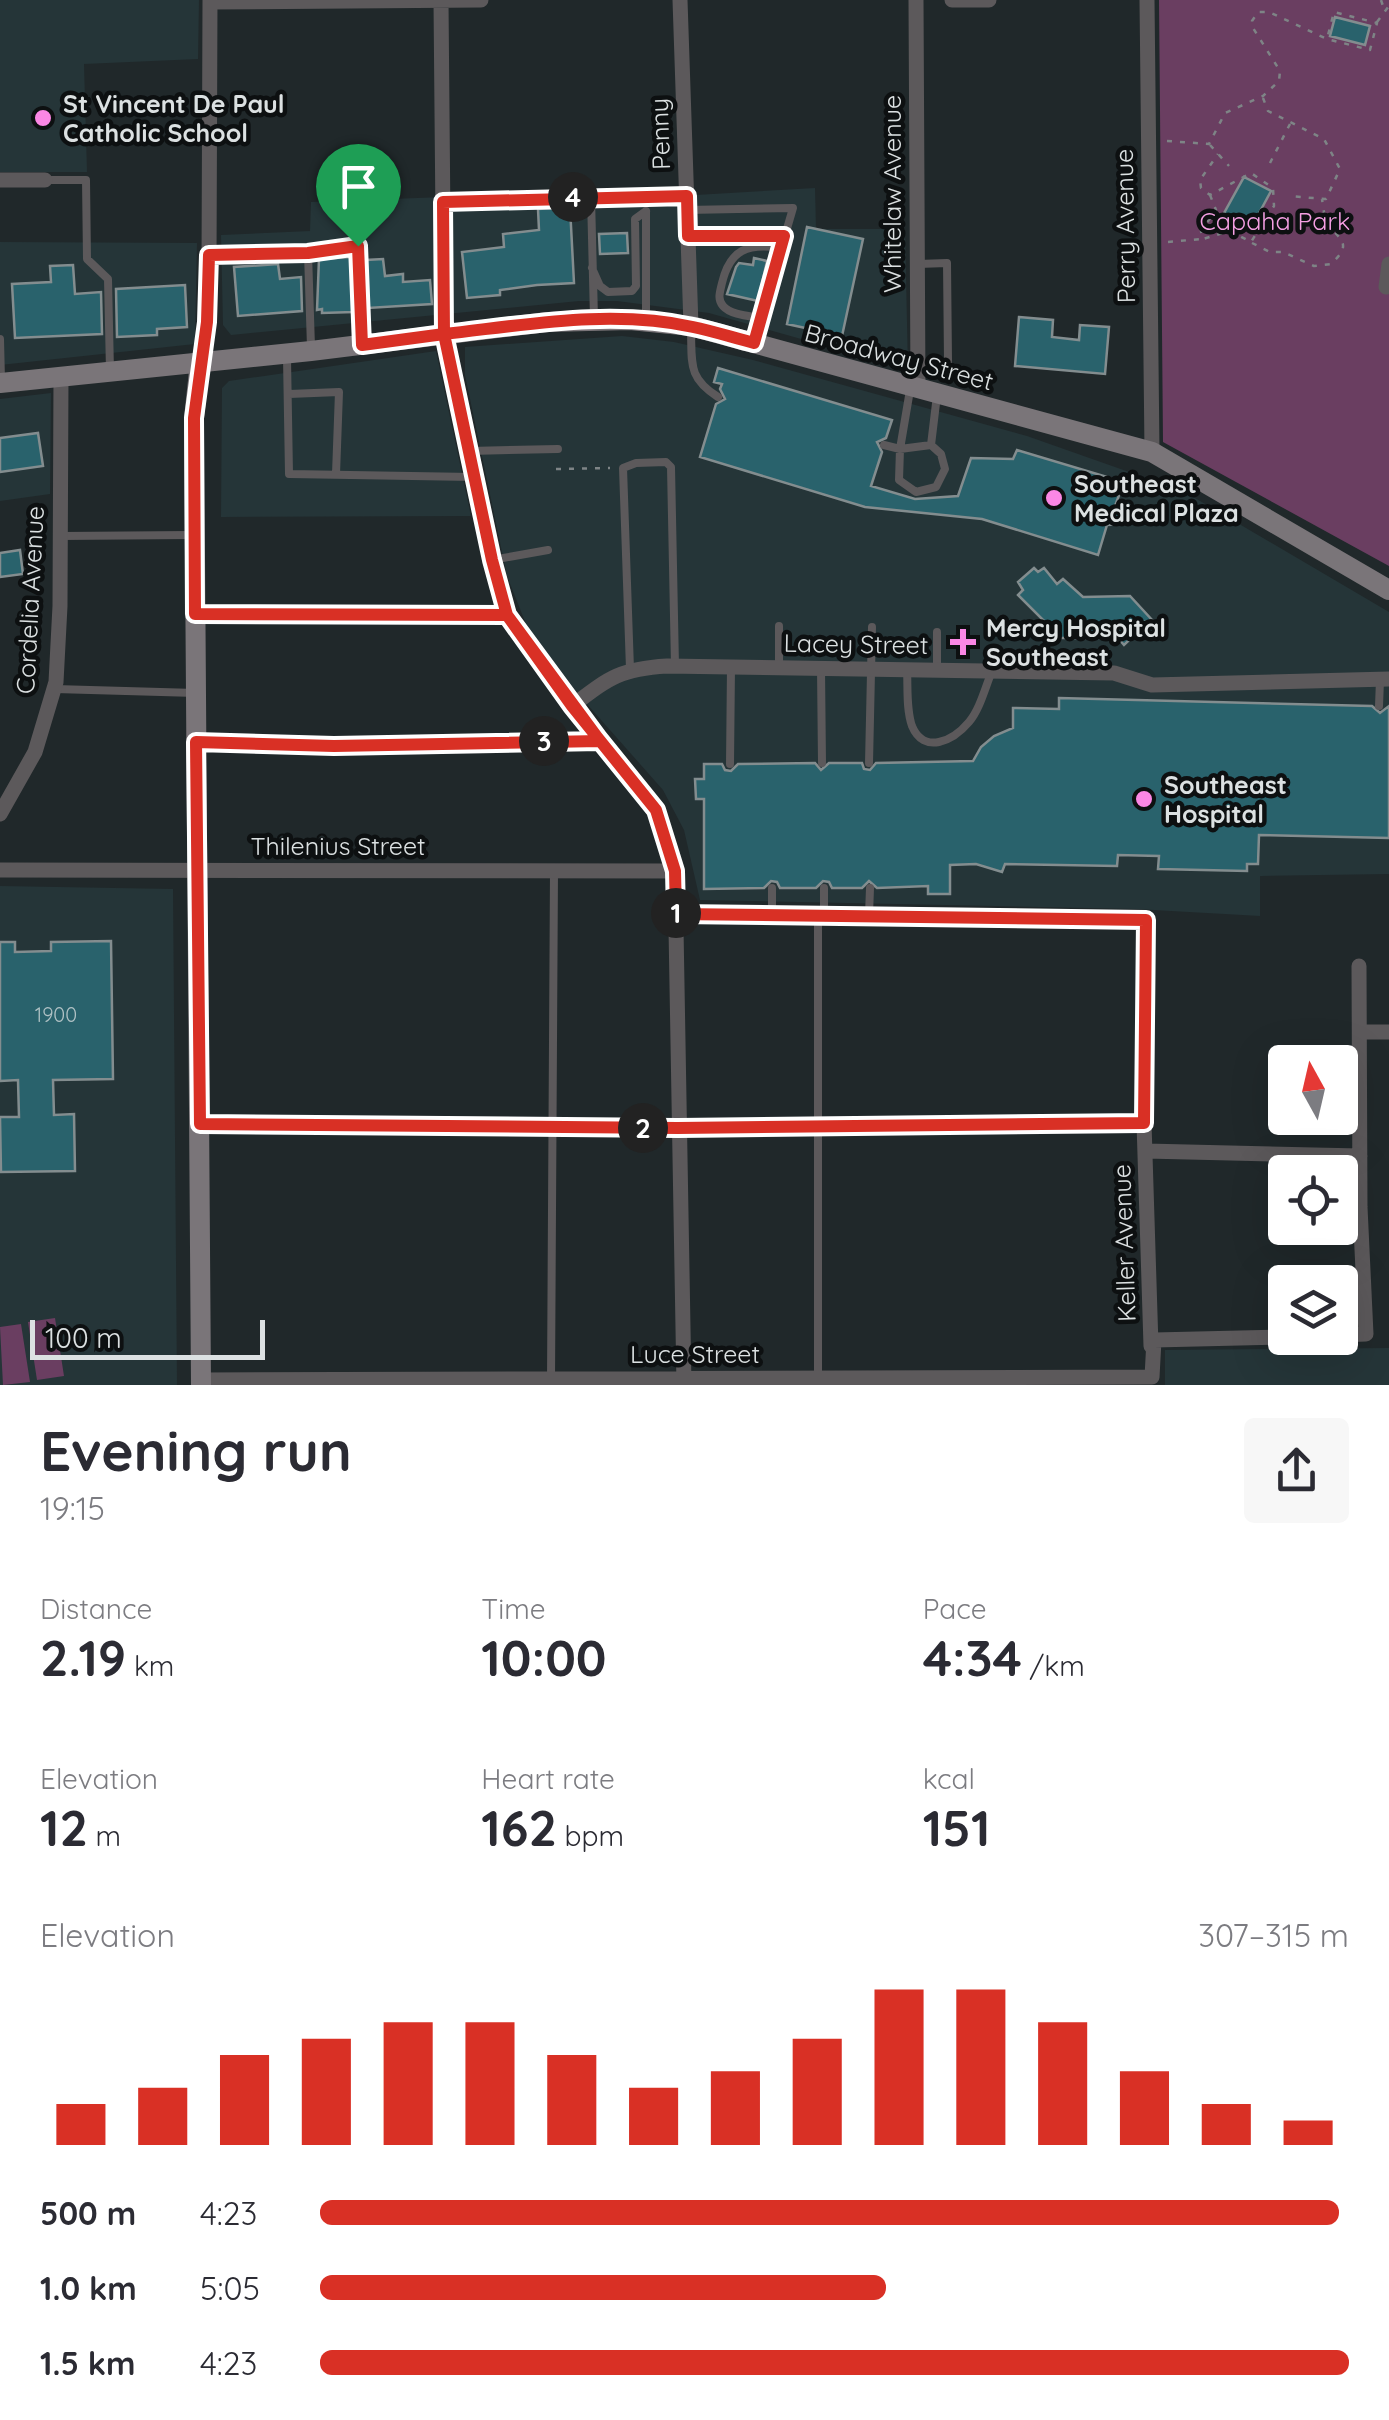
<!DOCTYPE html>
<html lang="en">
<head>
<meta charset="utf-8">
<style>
  :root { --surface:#fff; --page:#f7f7f7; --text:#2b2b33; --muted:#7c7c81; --accent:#d93025 }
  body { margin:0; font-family:Quicksand,sans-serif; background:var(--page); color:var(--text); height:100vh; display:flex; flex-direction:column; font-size:38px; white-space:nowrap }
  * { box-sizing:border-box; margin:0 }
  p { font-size:32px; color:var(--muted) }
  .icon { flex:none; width:55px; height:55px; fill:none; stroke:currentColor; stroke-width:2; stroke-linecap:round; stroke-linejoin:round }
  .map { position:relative; height:1385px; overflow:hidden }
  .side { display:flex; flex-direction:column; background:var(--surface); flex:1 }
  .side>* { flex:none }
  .needle { width:65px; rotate:352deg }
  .tools { position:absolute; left:1268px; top:1045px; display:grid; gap:20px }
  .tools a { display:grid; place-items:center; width:90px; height:90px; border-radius:10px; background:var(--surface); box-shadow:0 10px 40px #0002; font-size:50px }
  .scale { position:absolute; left:30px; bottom:25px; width:235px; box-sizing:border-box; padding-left:10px; border:5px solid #dce1e2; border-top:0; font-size:28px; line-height:35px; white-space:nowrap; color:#dce1e2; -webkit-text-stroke:8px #0d1011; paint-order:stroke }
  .pin { position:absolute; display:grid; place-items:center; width:85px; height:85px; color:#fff; margin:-102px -42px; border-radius:50% 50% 50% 0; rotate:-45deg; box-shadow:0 0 10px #0007 }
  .pin .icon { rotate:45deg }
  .km { position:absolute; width:50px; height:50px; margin:-25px; border-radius:50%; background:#222; color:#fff; font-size:28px; line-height:50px; text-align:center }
  .round { display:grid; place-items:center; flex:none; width:105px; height:105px; border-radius:10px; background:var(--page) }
  .headline { display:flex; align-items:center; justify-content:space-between; height:170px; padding:0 40px }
  h1 { font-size:55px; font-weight:700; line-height:75px }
  .stats { display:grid; grid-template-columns:repeat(3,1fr); gap:15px; height:170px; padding:10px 40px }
  .stats div { display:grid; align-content:center }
  .stats b { font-size:50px; font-weight:700 }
  .stats small { font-size:28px; font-weight:400 }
  .stats p { font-size:28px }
  .chart { height:280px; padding:20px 40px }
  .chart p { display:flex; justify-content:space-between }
  .chart svg { width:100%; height:180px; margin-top:10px; stroke:var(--accent); stroke-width:6 }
  ul { padding:0 40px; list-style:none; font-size:32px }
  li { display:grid; grid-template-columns:160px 120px 1fr; align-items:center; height:75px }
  li i { height:25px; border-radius:12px; background:var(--accent) }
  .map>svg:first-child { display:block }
</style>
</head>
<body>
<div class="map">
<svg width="1389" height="1385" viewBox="0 0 1389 1385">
  <rect width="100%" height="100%" fill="#20282a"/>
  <!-- built -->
  <path fill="#253538" d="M 0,0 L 199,0 L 198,59 L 84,64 L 87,172 L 0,172 Z
    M 815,188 L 816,229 L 905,229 L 908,369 L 709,313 L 617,301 L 579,301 L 231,335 L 223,325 L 221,235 L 310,231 L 311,202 L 575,192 L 576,202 Z
    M 0,242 L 197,243 L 195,344 L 0,365 Z
    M 622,336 L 674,342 L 753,360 L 1027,436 L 1183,491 L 1389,612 L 1389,874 L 1260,876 L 1260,916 L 1136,909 L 700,900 L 684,830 L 663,790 L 548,660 L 526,624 L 507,576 L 465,375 L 465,347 Z
    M 436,351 L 471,516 L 221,517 L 222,388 L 229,381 Z
    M 51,393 L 50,494 L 0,501 L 0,399 Z
    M 0,886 L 173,889 L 177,1385 L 0,1385 Z
    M 1389,1348 L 1389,1385 L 1165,1385 L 1165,1350 Z"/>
  <!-- green -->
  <path fill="#6a3e61" d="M 1159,0 L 1389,0 L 1389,566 L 1163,442 Z
    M 55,1318 L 64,1376 L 37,1380 L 28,1322 Z
    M 21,1324 L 30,1382 L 3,1385 L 0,1327 Z"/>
  <!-- building -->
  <path fill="#29626c" stroke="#838d8f" stroke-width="2.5" d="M 1335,17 L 1370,26 L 1365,45 L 1330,36 Z
    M 1244,177 L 1271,191 L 1250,230 L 1223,215 Z
    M 570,207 L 574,283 L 537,285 L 500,290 L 500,295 L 467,298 L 462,252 L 504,247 L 503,234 L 539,230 L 538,209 Z
    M 807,227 L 863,239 L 842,336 L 787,324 Z
    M 627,233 L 628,253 L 600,254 L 599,234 Z
    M 351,257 L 353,312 L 322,313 L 322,309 L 317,310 L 319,259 Z
    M 754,258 L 767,261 L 758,301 L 727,294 L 736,267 L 739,263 L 753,265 Z
    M 383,259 L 385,276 L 403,274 L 403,282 L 430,280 L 432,304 L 368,308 L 366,260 Z
    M 278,264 L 280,279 L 301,277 L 302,311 L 238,316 L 234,267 Z
    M 73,265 L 75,294 L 101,292 L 102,334 L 15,338 L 12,284 L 51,282 L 50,266 Z
    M 185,285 L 187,327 L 157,329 L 157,335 L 117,337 L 116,289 Z
    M 1019,317 L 1053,320 L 1052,337 L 1079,340 L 1080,325 L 1109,327 L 1105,374 L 1015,366 Z
    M 718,368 L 892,420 L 886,438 L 877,442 L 882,452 L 871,486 L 915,499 L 958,496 L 971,458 L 1013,459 L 1017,450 L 1124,482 L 1115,506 L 1136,508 L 1138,523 L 1107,525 L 1098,555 L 982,519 L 865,507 L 700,457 L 716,404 L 725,399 L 720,389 L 722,384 L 714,382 Z
    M 38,433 L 43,466 L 0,472 L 0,438 Z
    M 20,550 L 23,574 L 0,577 L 0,553 Z
    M 1034,568 L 1038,572 L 1044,568 L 1057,584 L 1063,579 L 1083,597 L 1130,596 L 1153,621 L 1143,622 L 1142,628 L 1124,645 L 1118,638 L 1061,638 L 1018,595 L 1023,590 L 1018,582 Z
    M 1059,698 L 1372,706 L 1380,713 L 1389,706 L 1389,838 L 1259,835 L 1258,864 L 1247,864 L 1247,871 L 1158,869 L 1159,856 L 1118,855 L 1117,866 L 1005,864 L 1002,872 L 976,864 L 950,865 L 950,894 L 928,894 L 928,886 L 877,888 L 869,881 L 862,888 L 832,888 L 829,882 L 823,881 L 816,888 L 780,888 L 777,882 L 771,881 L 764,888 L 704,889 L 704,799 L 696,799 L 695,779 L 704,779 L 704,764 L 722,764 L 725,770 L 731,771 L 738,764 L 815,763 L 821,770 L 829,763 L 862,763 L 864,769 L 870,770 L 876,763 L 973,761 L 981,747 L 994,736 L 1013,728 L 1013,708 L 1059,709 Z
    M 111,941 L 113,1079 L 53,1080 L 54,1115 L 74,1114 L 75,1171 L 1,1172 L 0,1117 L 19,1117 L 18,1080 L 0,1081 L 0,942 L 15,942 L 15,952 L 51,951 L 51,942 Z"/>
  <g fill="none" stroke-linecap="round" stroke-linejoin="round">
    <!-- path -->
    <path stroke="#7e8486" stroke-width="2.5" stroke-dasharray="5 8" stroke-linecap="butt" d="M 1381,0 L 1384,9
      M 1377,22 L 1389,6
      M 1263,98 L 1268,111 L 1324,139 L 1340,169 L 1326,199 L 1288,196
      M 1167,141 L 1209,144 L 1225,113 L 1263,96 L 1279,81 L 1280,71 L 1253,28 L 1252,21 L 1258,12 L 1269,12 L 1327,39 L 1370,50 L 1377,23 L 1334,12 L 1327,39
      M 1210,145 L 1229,166
      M 1270,163 L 1290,124
      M 1210,195 L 1216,210 L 1201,231 L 1203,239 L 1230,231 L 1251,242 L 1274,206 L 1273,188 L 1251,173 L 1210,195 L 1201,188 L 1200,180 L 1218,154
      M 1168,242 L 1201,239
      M 1252,243 L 1270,252 L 1283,252 L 1314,266 L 1331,264 C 1354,243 1339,240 1328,224 C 1324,217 1323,206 1322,199
      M 556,469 L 610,468"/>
    <!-- lane -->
    <path stroke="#5c595b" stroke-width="8" d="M 45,180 L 86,180 L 87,259 L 108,279 L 110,371
      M 591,197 L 594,318
      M 443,202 L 687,196
      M 687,210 L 793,208 L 754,342
      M 689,235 L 785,236
      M 308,253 L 358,247 L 362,341
      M 211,255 L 308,253 L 311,347
      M 918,264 L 947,263 L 948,361
      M 592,268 L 600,286 L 608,292 L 632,291 L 636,286 L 635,219 L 646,211
      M 760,318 C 749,316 731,315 723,306 C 717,299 720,292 722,283 C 730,249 748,243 781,248
      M 646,321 L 646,211
      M 691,331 C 692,364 688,378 718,397
      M 0,339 L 1,380
      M 287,358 L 289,474 L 473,477
      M 910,390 L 900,449 L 899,480 L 916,492 L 936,487 L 945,469 L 941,454 L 931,445
      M 289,394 L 339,392 L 336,474
      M 884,445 L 900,449 L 931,445
      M 931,445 L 937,395
      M 469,451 L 558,449
      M 60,536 L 191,535
      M 492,560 L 548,550
      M 937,632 L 937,670
      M 779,668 L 779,626
      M 630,669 L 623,468 L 636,463 L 666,462 L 671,467 L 675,666
      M 821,669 L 822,763
      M 907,670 C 908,687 906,709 912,726 C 924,755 953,741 969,722 C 980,709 985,688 992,671
      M 55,689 L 196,693
      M 1379,706 L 1380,680
      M 200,742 L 334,746 L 596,741
      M 869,763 L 872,627
      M 730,764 L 731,667
      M 824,888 L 824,913
      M 772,913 L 772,888
      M 869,915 L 870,888
      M 818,1378 L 818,913
      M 551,1381 L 554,871"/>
    <!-- street -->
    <path stroke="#5c595b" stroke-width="15" d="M 680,0 L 691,326
      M 916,0 L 918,389
      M 952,0 L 989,0
      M 1147,0 L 1152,452
      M 441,1 L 444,334 L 492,560 L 507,615 L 572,706 L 656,810 L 675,871 L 684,1385
      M 210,2 L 481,0
      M 0,180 L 45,180
      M 1386,287 L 1389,264
      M 200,362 L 207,322 L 209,265 L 210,0
      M 195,614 L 507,615
      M 572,706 C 609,678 619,669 667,666 L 1114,673 L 1152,685 L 1389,679
      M 0,814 L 35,752 L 56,682 L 60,606 L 61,377
      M 0,870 L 675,871
      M 676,913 L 1146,920 L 1144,1123 L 1151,1346
      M 1362,1032 L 1389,1032
      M 200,1125 L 678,1128 L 1144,1123
      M 1146,1151 L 1360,1156
      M 1340,1335 L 1366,1334 L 1360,1207 L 1359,966
      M 201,1380 L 1152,1377 L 1154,1340 L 1285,1337"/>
    <!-- secondary -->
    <path stroke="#7a7579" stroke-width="20" d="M 200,362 L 194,418 L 201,1385
      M 0,383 L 311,351 L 547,322 L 630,320 L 691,326 L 1152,452 L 1389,590"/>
  </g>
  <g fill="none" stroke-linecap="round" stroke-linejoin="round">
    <!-- route casing -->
    <g stroke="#fff" stroke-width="20">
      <path id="route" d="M 358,246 L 308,253 L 209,255 L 207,322 L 194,418 L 195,614 L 507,615 L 572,706 L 656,810 L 675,871 L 676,914 L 1146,920 L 1144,1123 L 678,1128 L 200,1124 L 196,742 L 334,746 L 600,741 L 507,615 L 492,560 L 444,334 C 526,325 611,309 693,327 C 713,331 734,338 754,343 L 784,236 L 688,236 L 687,196 L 443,202 L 444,334 L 362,345 L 358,246"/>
    </g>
    <!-- route -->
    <use href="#route" stroke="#d93025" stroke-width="12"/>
  </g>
  <!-- markers -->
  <g fill="#fb87e5" stroke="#0d1011" stroke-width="4">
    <circle cx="43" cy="118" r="10"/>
    <circle cx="1054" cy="498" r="10"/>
    <path d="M958 627h10v10h10v10h-10v10h-10v-10h-10v-10h10z"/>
    <circle cx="1144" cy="799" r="10"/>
  </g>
  <g text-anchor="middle" stroke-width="9" stroke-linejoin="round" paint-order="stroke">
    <!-- number labels -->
    <g font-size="20" fill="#afc1c4">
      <text x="56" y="1022">1900</text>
    </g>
    <!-- poi labels -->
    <g font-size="25" font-weight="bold" fill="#dce1e2" stroke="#0d1011" text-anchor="start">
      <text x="63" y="113">St Vincent De Paul<tspan x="63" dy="29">Catholic School</tspan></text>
      <text x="1074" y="493">Southeast<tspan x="1074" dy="29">Medical Plaza</tspan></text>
      <text x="986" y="637">Mercy Hospital<tspan x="986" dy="29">Southeast</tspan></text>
      <text x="1164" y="794">Southeast<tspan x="1164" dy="29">Hospital</tspan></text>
    </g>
    <!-- street labels -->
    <g font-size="25" fill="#dce1e2" stroke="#0d1011">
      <text transform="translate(660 134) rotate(-92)" y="9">Penny</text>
      <text transform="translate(892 194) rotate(-90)" y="9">Whitelaw Avenue</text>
      <text transform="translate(1125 226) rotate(-91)" y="9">Perry Avenue</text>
      <text transform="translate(899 357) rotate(15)" y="9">Broadway Street</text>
      <text transform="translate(30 600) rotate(-87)" y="9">Cordelia Avenue</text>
      <text transform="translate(856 644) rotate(1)" y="9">Lacey Street</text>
      <text x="338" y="855">Thilenius Street</text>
      <text transform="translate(1124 1243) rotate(-92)" y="9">Keller Avenue</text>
      <text x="695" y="1363">Luce Street</text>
    </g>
    <!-- park labels -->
    <g font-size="25" fill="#f59fe3" stroke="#0d1011">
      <text x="1275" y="230">Capaha Park</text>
    </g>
  </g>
</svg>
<div class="tools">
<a><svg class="needle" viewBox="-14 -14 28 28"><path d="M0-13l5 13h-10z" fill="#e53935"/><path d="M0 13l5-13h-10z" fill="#7c7c81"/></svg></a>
<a><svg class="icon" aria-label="locate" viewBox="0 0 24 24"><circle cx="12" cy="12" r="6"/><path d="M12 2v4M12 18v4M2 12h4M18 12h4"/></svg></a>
<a><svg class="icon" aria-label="layers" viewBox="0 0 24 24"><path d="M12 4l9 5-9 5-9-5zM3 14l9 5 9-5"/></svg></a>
</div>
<div class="scale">100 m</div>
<div class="pin" style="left:358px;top:246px;background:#1e9e55"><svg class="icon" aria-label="arrive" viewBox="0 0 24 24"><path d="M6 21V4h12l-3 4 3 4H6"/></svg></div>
<b class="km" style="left:676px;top:913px">1</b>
<b class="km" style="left:643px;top:1128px">2</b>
<b class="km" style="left:544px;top:741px">3</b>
<b class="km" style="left:573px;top:197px">4</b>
</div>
<section class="side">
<div class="headline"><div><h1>Evening run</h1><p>19:15</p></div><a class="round"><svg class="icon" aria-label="share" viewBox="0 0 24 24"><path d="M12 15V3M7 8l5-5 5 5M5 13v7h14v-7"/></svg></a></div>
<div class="stats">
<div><p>Distance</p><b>2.19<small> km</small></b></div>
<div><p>Time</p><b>10:00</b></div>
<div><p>Pace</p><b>4:34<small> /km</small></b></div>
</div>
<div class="stats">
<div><p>Elevation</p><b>12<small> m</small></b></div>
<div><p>Heart rate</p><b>162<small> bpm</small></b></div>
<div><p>kcal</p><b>151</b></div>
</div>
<div class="chart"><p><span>Elevation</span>307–315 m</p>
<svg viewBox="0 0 160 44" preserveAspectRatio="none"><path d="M5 44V34M15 44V30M25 44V22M35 44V18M45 44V14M55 44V14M65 44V22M75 44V30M85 44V26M95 44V18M105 44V6M115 44V6M125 44V14M135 44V26M145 44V34M155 44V38"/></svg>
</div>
<ul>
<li><b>500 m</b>4:23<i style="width:99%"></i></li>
<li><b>1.0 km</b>5:05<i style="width:55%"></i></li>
<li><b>1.5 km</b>4:23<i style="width:100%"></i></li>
</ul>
</section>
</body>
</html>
